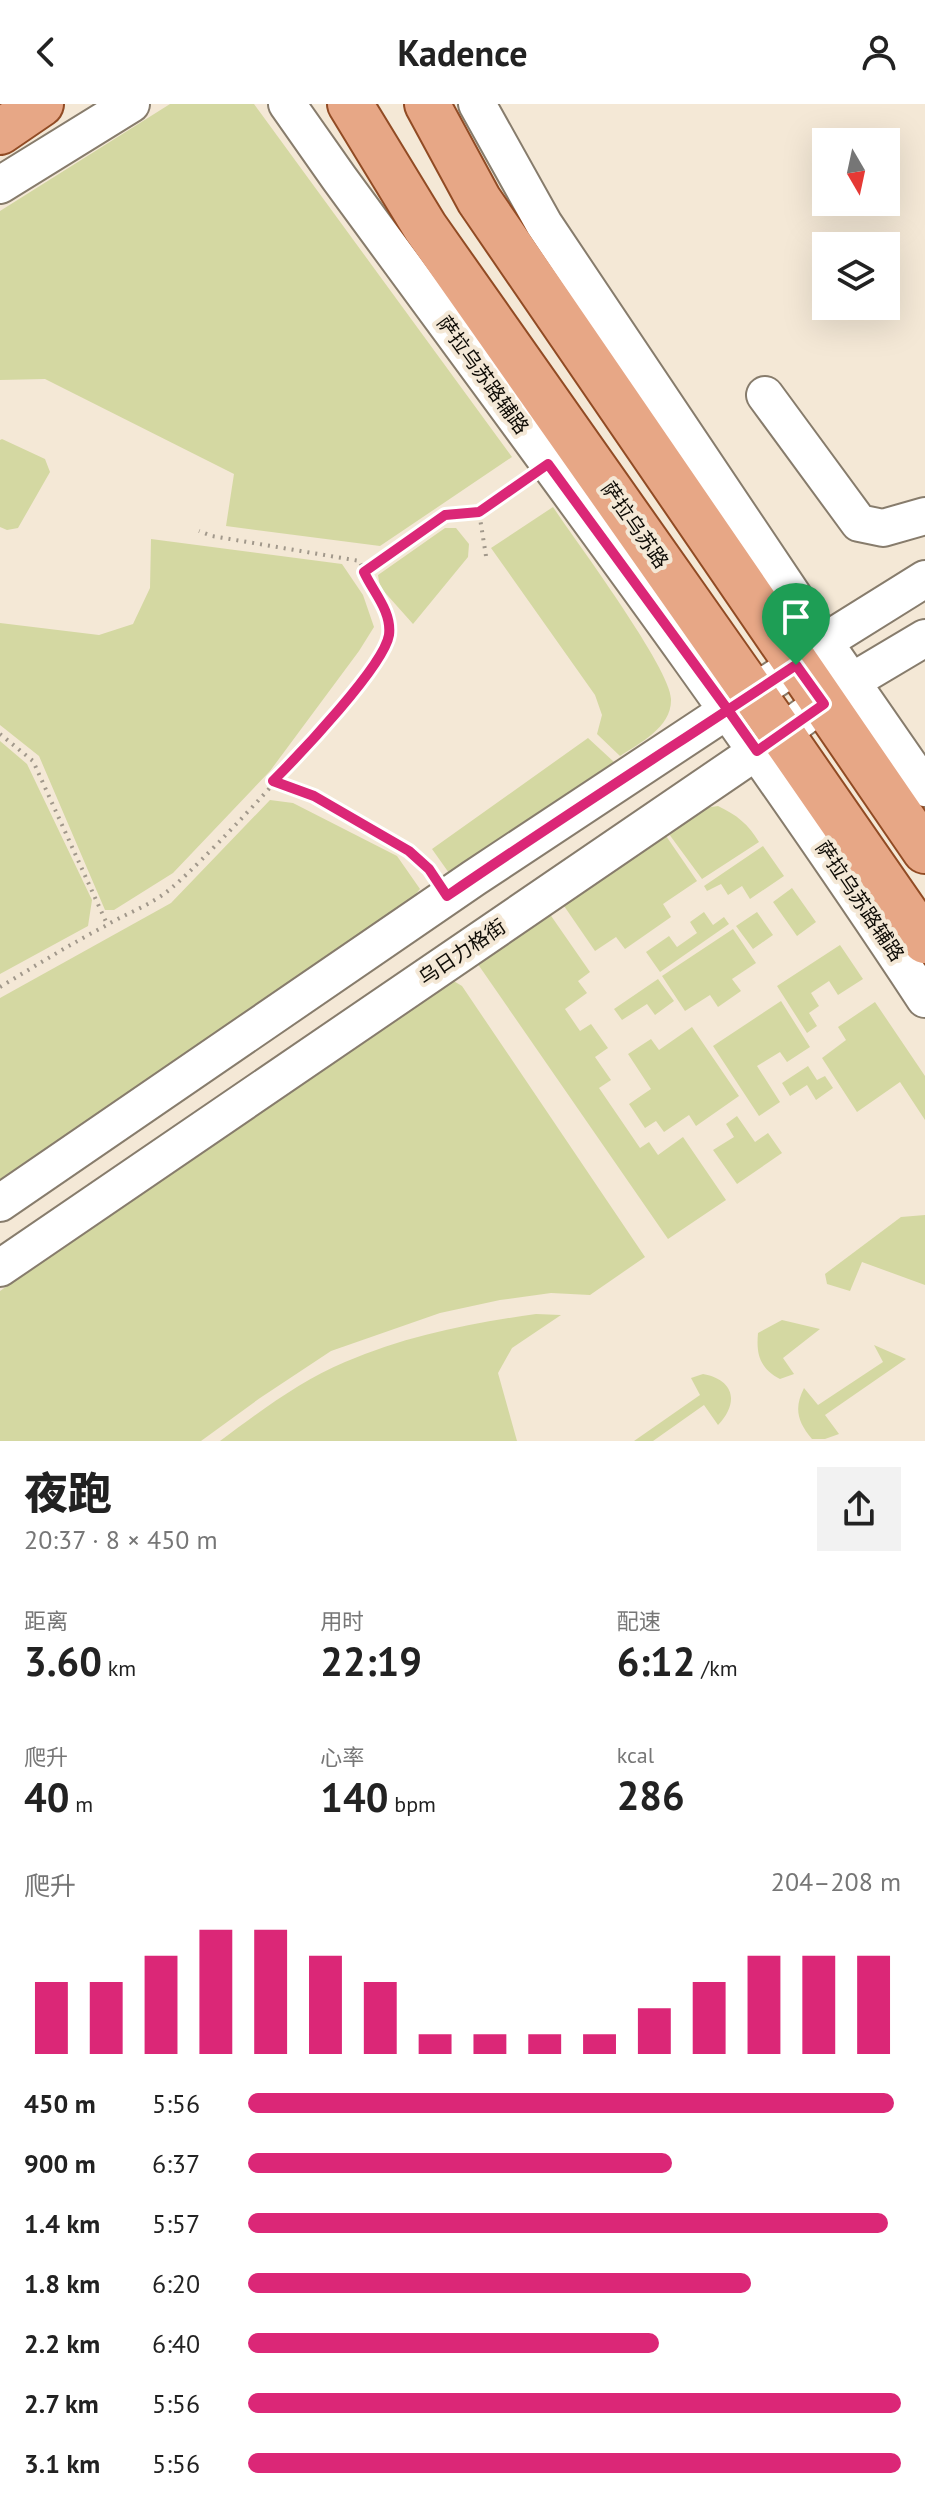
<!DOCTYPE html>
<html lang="zh">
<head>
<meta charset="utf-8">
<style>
  :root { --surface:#fff; --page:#f2f2f2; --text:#222; --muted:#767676; --accent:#db2777 }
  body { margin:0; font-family:"PT Sans","Noto Sans SC",sans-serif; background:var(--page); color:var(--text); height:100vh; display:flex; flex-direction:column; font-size:30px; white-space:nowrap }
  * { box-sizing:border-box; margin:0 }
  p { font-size:26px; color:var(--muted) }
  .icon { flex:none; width:44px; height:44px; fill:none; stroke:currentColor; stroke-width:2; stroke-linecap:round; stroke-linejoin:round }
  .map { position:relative; height:1337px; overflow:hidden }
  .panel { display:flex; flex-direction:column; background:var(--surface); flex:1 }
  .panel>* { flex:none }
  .needle { width:52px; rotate:171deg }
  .tools { position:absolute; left:812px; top:24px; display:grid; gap:16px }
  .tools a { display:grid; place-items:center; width:88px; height:88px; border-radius:0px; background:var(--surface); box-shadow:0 8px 32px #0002; font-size:40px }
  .pin { position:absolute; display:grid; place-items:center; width:68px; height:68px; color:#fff; margin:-82px -34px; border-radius:50% 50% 50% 0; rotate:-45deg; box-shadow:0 0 8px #0007 }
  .pin .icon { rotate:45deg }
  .round { display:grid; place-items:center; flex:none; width:84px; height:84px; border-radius:0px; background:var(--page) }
  .head { display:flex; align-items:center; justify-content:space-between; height:136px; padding:0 24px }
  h1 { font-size:44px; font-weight:800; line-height:60px }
  .metrics { display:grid; grid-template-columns:repeat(3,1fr); gap:12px; height:136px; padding:8px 24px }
  .metrics div { display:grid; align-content:center }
  .metrics b { font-size:40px; font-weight:800 }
  .metrics small { font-size:22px; font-weight:400 }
  .metrics p { font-size:22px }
  .chart { height:224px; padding:16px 24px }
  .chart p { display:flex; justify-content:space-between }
  .chart svg { width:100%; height:144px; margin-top:8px; stroke:var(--accent); stroke-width:6 }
  ul { padding:0 24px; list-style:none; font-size:26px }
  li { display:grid; grid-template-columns:128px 96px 1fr; align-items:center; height:60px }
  li i { height:20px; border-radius:10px; background:var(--accent) }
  header { display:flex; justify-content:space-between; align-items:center; height:104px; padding:0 24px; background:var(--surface); font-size:36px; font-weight:800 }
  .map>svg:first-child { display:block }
</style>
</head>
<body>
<header><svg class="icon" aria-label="back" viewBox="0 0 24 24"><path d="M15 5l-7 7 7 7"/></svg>Kadence<svg class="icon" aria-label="person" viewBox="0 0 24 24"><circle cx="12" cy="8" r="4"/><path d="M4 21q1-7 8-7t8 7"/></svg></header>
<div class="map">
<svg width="925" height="1337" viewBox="0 0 925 1337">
  <rect width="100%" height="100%" fill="#f4e8d6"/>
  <!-- green -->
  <path fill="#d4d8a2" d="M 170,0 L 254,0 L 512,353 L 380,442 L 226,422 L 234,370 L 45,275 L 0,276 L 0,107 Z
    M 2,335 L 45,355 L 50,368 L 18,424 L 7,426 L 0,423 L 0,336 Z
    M 553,403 C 575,436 671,565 671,595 C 672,623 640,639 620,652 L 597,630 L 602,611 L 595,591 L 491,444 Z
    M 445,424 L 456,424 L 469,440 L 468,453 L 413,520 L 380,483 L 378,471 Z
    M 151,435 L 342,460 L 363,491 L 374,523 L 359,547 L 270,667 L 173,769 L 114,806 L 105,806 L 39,652 L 0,621 L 0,519 L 99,531 L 133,520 L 150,484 Z
    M 588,634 L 614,658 L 449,769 L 432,745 Z
    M 0,637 L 27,660 L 92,796 L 88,822 L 0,870 Z
    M 270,696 L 293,699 L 397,752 L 420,785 L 408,799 L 0,1075 L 0,894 L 171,799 Z
    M 718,702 C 737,711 748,720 759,738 L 702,775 L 666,726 L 698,705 Z
    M 664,729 L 697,777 L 663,800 L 671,813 L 625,845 L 616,833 L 595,847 L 562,799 Z
    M 763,742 L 784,772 L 750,795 L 742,782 L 728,791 L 721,780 L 707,787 L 704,782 Z
    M 792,784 L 816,818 L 797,832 L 773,798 Z
    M 547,806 L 590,868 L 578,877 L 587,889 L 565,905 L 580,927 L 591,920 L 608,944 L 595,953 L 611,976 L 599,984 L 640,1044 L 649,1038 L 658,1051 L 683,1033 L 726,1096 L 668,1135 L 475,856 Z
    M 704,808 L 713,821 L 724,813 L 729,820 L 660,868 L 646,848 L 669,832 L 677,843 L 697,829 L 690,818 Z
    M 757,808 L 773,831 L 753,845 L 736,822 Z
    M 733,825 L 756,859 L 732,875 L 741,887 L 718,903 L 710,891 L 685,907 L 662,872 Z
    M 840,841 L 863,875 L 838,891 L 829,877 L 811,889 L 819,902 L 809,909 L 817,922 L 807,929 L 777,882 Z
    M 658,875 L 674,897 L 655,911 L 647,900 L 622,916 L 614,905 Z
    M 452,876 L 462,882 L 645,1153 L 590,1191 L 551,1189 L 500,1196 L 440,1209 L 331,1247 L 260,1294 L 201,1337 L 0,1337 L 0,1187 L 436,881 Z
    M 781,897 L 810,943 L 787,958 L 780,948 L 757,962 L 780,998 L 759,1012 L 713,942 Z
    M 875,898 L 925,972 L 925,1016 L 900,978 L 857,1008 L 822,954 L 846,936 L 838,923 Z
    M 692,923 L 739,992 L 696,1022 L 689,1011 L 664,1028 L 656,1017 L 645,1024 L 629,1000 L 651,985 L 628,950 L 651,935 L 659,946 Z
    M 808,962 L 817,976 L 825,972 L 833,984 L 816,996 L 807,981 L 790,992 L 782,979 Z
    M 737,1012 L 755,1038 L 768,1029 L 782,1049 L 737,1080 L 713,1046 L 734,1033 L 726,1020 Z
    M 925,1111 L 925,1181 L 862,1158 L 850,1187 L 827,1180 L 825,1170 L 901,1113 Z
    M 536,1210 L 561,1211 L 512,1244 L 498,1269 L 517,1337 L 220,1337 C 258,1309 301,1276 345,1258 C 406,1232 471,1219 536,1210 Z
    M 782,1216 L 820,1225 L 783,1254 L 794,1270 L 780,1275 C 760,1264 756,1251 758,1229 Z
    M 874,1241 L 906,1255 L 825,1311 L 839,1330 L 825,1335 L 812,1335 C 797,1317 794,1304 804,1284 L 818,1301 L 883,1258 Z
    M 703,1270 C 735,1276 739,1299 718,1321 L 704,1301 L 653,1337 L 634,1337 L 700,1291 L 691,1274 Z"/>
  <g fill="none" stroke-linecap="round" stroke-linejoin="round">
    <!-- minor casing -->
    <g stroke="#877c6c" stroke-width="40">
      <path id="minor" d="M 287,0 L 339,74 C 538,346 740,614 925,895
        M 477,0 L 544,120 L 824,538 L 925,684
        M 0,81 L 131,0
        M 765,291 L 859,419 L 883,424 L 925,412
        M 0,1099 L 474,774 L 796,561 L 824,538 L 925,475
        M 0,1164 L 757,647 L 851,578 L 925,534"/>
    </g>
    <!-- major casing -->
    <g stroke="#914b24" stroke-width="48">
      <path id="major" d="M 350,0 L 425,123 L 781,629 L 925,837
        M 427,0 L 479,96 L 925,747
        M 0,28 L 41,0"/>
    </g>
    <!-- path -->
    <path stroke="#a1988b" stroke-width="4" stroke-dasharray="2 6" stroke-linecap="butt" d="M 486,452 L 479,408 L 526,375
      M 364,468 L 445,411 L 479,408
      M 0,630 L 33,657 L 107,820
      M 273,677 C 318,694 399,732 431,767
      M 0,883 C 35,862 69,841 105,822 C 125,810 151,801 169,786 C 204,759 387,563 388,529 C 389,502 368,481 360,457 L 212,432 L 199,427"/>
    <!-- minor -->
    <use href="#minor" stroke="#fff" stroke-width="36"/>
    <!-- major -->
    <use href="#major" stroke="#e7a786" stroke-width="44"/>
  </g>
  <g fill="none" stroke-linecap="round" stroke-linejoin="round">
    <!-- route casing -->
    <g stroke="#fff" stroke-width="16">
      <path id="route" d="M 796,561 C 680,638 562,713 447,792 L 429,765 L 409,747 L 314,692 L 273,677 C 298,652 384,562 389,531 C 392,507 373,488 364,468 L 445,411 L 479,408 L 548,360 L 728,606 L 757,647 L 824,600 L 796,561"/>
    </g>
    <!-- route -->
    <use href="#route" stroke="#db2777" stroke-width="10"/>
  </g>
  <g text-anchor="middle" stroke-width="8" stroke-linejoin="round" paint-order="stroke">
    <!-- street labels -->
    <g font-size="20" fill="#0e0b05" stroke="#f4e8d6">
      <text transform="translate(483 271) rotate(54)" y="7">萨拉乌苏路辅路</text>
      <text transform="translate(635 421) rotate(55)" y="7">萨拉乌苏路</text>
      <text transform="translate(860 797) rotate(56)" y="7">萨拉乌苏路辅路</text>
      <text transform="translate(462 848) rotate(-34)" y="7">乌日力格街</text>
    </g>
  </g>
</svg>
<div class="tools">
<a><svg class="needle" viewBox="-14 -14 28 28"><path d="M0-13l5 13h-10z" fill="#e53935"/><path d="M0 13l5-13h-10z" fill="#767676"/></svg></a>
<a><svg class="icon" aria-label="layers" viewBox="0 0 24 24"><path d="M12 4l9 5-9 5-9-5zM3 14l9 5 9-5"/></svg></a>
</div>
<div class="pin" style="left:796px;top:561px;background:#1e9e55"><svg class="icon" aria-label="arrive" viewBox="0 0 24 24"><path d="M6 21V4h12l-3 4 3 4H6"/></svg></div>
</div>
<section class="panel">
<div class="head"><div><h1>夜跑</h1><p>20:37 · 8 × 450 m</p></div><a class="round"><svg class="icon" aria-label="share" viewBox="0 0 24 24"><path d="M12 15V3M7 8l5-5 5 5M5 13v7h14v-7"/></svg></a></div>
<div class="metrics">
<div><p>距离</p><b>3.60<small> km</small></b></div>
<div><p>用时</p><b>22:19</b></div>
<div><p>配速</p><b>6:12<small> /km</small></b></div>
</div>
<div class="metrics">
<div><p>爬升</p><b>40<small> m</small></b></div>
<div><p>心率</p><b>140<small> bpm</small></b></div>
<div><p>kcal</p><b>286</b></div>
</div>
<div class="chart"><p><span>爬升</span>204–208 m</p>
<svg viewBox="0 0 160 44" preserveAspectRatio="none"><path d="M5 44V22M15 44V22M25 44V14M35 44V6M45 44V6M55 44V14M65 44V22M75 44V38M85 44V38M95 44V38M105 44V38M115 44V30M125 44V22M135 44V14M145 44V14M155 44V14"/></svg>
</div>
<ul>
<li><b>450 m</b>5:56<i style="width:99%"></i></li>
<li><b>900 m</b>6:37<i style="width:65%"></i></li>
<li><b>1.4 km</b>5:57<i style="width:98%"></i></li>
<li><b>1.8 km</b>6:20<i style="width:77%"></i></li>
<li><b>2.2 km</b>6:40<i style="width:63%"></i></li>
<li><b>2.7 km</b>5:56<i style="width:100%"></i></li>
<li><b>3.1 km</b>5:56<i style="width:100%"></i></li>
</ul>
</section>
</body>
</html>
